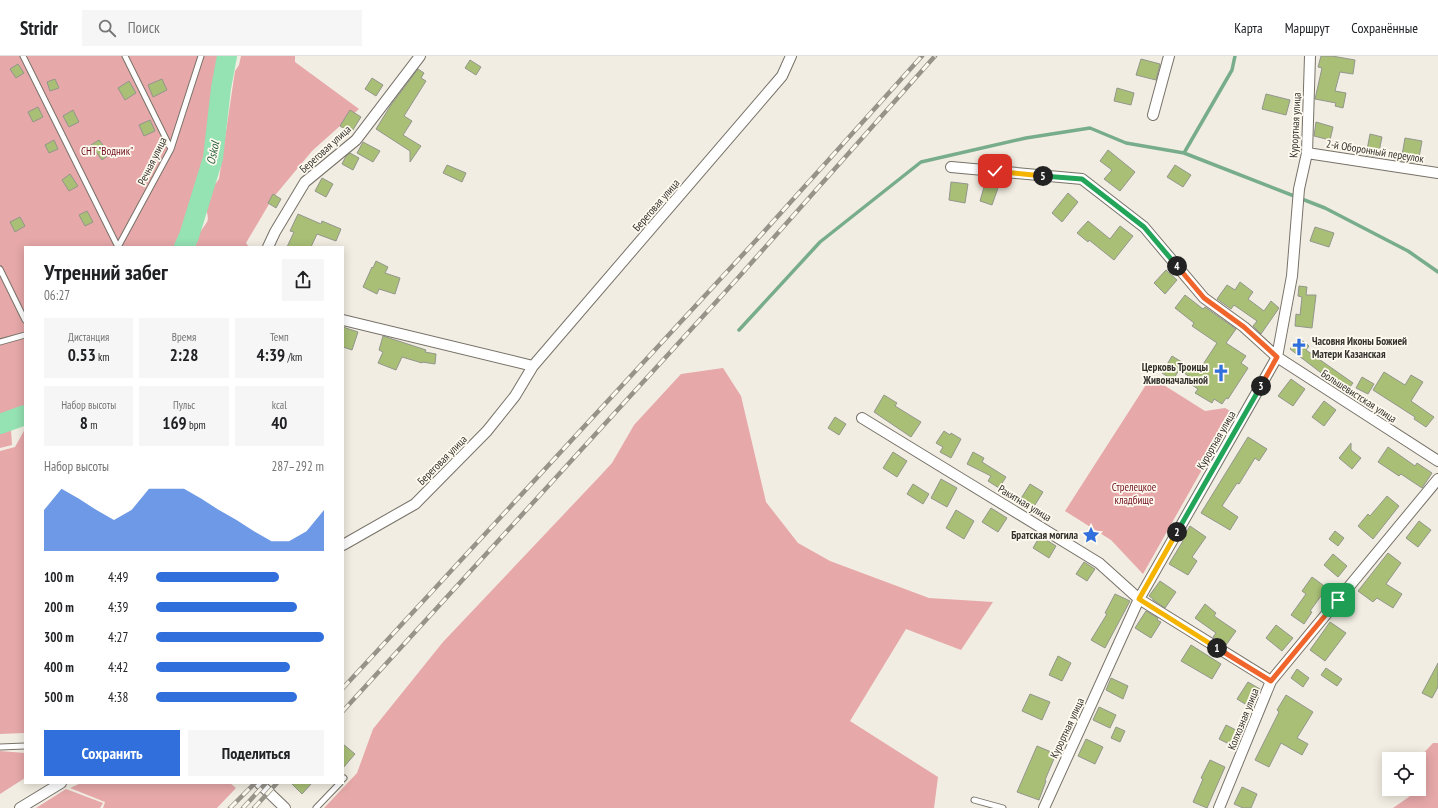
<!DOCTYPE html>
<html lang="ru">
<head>
<meta charset="utf-8">
<style>
  :root { --surface:#fff; --page:#f6f6f6; --text:#202124; --muted:#757577; --line:#e0e0e0; --accent:#306fdc }
  body { margin:0; font-family:"PT Sans Narrow",sans-serif; background:var(--page); color:var(--text); height:100vh; display:flex; flex-direction:column; font-size:15px; white-space:nowrap }
  * { box-sizing:border-box; margin:0 }
  p { font-size:13px; color:var(--muted) }
  .icon { flex:none; width:22px; height:22px; fill:none; stroke:currentColor; stroke-width:2; stroke-linecap:round; stroke-linejoin:round }
  .map { position:relative; flex:1; overflow:hidden }
  .details { position:absolute; left:24px; top:190px; width:320px; height:538px; display:flex; flex-direction:column; background:var(--surface); border-radius:0px; box-shadow:0 2px 10px #0003 }
  .details>* { flex:none }
  .controls { position:absolute; left:1382px; top:696px; display:grid; gap:8px }
  .controls a { display:grid; place-items:center; width:44px; height:44px; border-radius:0px; background:var(--surface); box-shadow:0 2px 10px #0003; font-size:20px }
  .pin { position:absolute; display:grid; place-items:center; width:34px; height:34px; color:#fff; margin:-17px; border-radius:8px; box-shadow:0 2px 6px #0006 }
  .km { position:absolute; width:20px; height:20px; margin:-10px; border-radius:50%; background:#222; color:#fff; font-size:11px; line-height:20px; text-align:center }
  .round { display:grid; place-items:center; flex:none; width:42px; height:42px; border-radius:0px; background:var(--page) }
  .summary { display:flex; align-items:center; justify-content:space-between; height:68px; padding:0 20px }
  h1 { font-size:22px; font-weight:700; line-height:30px }
  .stats { display:grid; grid-template-columns:repeat(3,1fr); gap:6px; height:68px; padding:4px 20px }
  .stats div { display:grid; align-content:center; border-radius:0px; background:var(--page); text-align:center }
  .stats b { font-size:17px; font-weight:700 }
  .stats small { font-size:11px; font-weight:400 }
  .stats p { font-size:11px }
  .chart { height:112px; padding:8px 20px }
  .chart p { display:flex; justify-content:space-between }
  .chart svg { width:100%; height:72px; margin-top:4px; fill:var(--accent); opacity:.7 }
  .button { display:flex; gap:8px; margin-top:auto; padding:8px 20px }
  .button a { flex:1; height:46px; border-radius:0px; background:var(--accent); color:#fff; font-size:16px; font-weight:700; line-height:46px; text-align:center }
  .button a+a { background:var(--page); color:var(--text) }
  ul { padding:0 20px; list-style:none; font-size:13px }
  li { display:grid; grid-template-columns:64px 48px 1fr; align-items:center; height:30px }
  li i { height:10px; border-radius:5px; background:var(--accent) }
  header { display:flex; align-items:center; gap:24px; box-sizing:border-box; height:56px; padding:0 20px; background:var(--surface); border-bottom:1px solid var(--line) }
  header strong { font-size:19px }
  nav { display:flex; gap:22px; margin-inline-start:auto; font-size:14px }
  .search { width:280px; height:36px; background:var(--page); display:flex; align-items:center; gap:10px; box-sizing:border-box; padding:0 14px; border-radius:0px; color:var(--muted); font-size:15px }
  .map>svg:first-child { display:block }
</style>
</head>
<body>
<header>
<strong>Stridr</strong>
<div class="search"><svg class="icon" aria-label="search" viewBox="0 0 24 24"><circle cx="10" cy="10" r="6"/><path d="M15 15l6 6"/></svg>Поиск</div>
<nav><a>Карта</a><a>Маршрут</a><a>Сохранённые</a></nav>
</header>
<div class="map">
<svg width="1438" height="752" viewBox="0 0 1438 752">
  <rect width="100%" height="100%" fill="#f2ede2"/>
  <!-- green -->
  <path fill="#e6a8a9" d="M 0,0 L 222,0 L 209,100 L 201,125 L 178,191 L 25,191 L 25,355 L 22,357 L 0,363 Z
    M 241,0 L 295,0 L 295,6 L 359,53 L 312,95 L 272,143 L 246,187 L 249,191 L 195,191 C 196,187 197,182 199,178 C 207,164 211,168 205,150 L 213,131 L 219,123 L 235,15 L 239,9 Z
    M 723,312 L 741,340 L 766,446 L 798,487 L 830,505 L 929,542 L 993,546 L 961,594 L 906,573 L 850,665 L 938,721 L 934,752 L 324,752 L 357,717 L 373,673 L 443,586 L 600,420 L 612,407 L 634,369 L 681,318 Z
    M 1151,321 L 1205,355 L 1225,352 L 1234,357 L 1143,518 L 1111,484 L 1065,455 Z
    M 25,373 L 25,677 L 0,678 L 0,395 L 15,391 Z
    M 11,374 L 12,389 L 0,392 L 0,378 Z
    M 1433,687 L 1438,687 L 1438,752 L 1393,752 L 1416,736 L 1417,733 L 1419,733 L 1418,703 Z
    M 0,695 L 25,697 L 25,722 L 0,738 Z
    M 81,727 L 230,727 L 236,732 L 217,752 L 103,752 L 105,746 L 70,732 Z
    M 66,733 L 103,747 L 100,752 L 36,752 Z"/>
  <g fill="none" stroke-linecap="round" stroke-linejoin="round">
    <!-- stream -->
    <path stroke="#78ad8b" stroke-width="3.5" d="M 1184,97 L 1232,14 L 1235,0
      M 739,274 L 820,186 L 921,106 L 1026,82 L 1090,72 L 1126,87 L 1184,97 L 1325,152 L 1408,195 L 1438,216"/>
    <!-- river -->
    <path stroke="#95e2b3" stroke-width="20" d="M 184,191 L 189,180 L 213,102 L 221,32 L 227,0
      M 0,368 L 25,359"/>
  </g>
  <!-- building -->
  <path fill="#a9bf76" stroke="#93968c" d="M 1321,0 L 1332,0 L 1355,4 L 1353,18 L 1340,16 L 1335,35 L 1346,37 L 1343,52 L 1335,50 L 1336,47 L 1315,43 L 1322,12 L 1318,11 Z
    M 1141,3 L 1160,8 L 1156,24 L 1136,19 Z
    M 470,4 L 481,11 L 476,19 L 465,12 Z
    M 18,8 L 24,17 L 16,22 L 10,13 Z
    M 418,13 L 424,17 L 421,22 L 426,25 L 404,60 L 412,65 L 403,79 L 421,90 L 410,106 L 410,95 L 376,73 L 391,49 Z
    M 372,22 L 383,29 L 376,40 L 365,33 Z
    M 55,23 L 59,32 L 50,35 L 47,26 Z
    M 162,23 L 167,34 L 153,41 L 148,29 Z
    M 129,25 L 136,37 L 125,44 L 118,32 Z
    M 1117,32 L 1134,37 L 1131,49 L 1114,45 Z
    M 1266,38 L 1290,44 L 1286,59 L 1262,53 Z
    M 38,51 L 43,61 L 33,66 L 28,56 Z
    M 73,54 L 79,66 L 69,71 L 63,60 Z
    M 350,54 L 361,61 L 351,77 L 340,70 Z
    M 150,64 L 155,75 L 144,80 L 139,69 Z
    M 1316,66 L 1333,71 L 1330,84 L 1314,80 Z
    M 1370,78 L 1382,81 L 1378,101 L 1366,99 Z
    M 1405,82 L 1422,85 L 1418,107 L 1401,105 Z
    M 54,84 L 58,93 L 49,97 L 45,89 Z
    M 99,84 L 110,98 L 102,104 L 91,89 Z
    M 363,86 L 380,95 L 373,106 L 357,97 Z
    M 1108,94 L 1135,116 L 1120,135 L 1104,123 L 1112,114 L 1100,105 Z
    M 350,97 L 359,102 L 353,114 L 342,108 L 346,100 Z
    M 447,109 L 466,117 L 462,126 L 443,117 Z
    M 1175,109 L 1191,119 L 1183,131 L 1167,121 Z
    M 70,118 L 78,130 L 69,135 L 62,124 Z
    M 322,122 L 333,128 L 326,141 L 315,135 Z
    M 951,126 L 968,128 L 965,147 L 949,144 Z
    M 985,128 L 998,132 L 992,149 L 980,145 Z
    M 1068,137 L 1078,146 L 1062,166 L 1052,157 Z
    M 273,138 L 281,143 L 276,152 L 268,147 Z
    M 87,155 L 93,166 L 85,170 L 79,159 Z
    M 298,158 L 321,168 L 322,165 L 341,173 L 336,185 L 317,178 L 311,191 L 287,191 L 294,176 L 290,175 Z
    M 20,161 L 25,170 L 15,176 L 10,166 Z
    M 1088,165 L 1110,183 L 1120,170 L 1133,180 L 1114,204 L 1089,184 L 1088,186 L 1077,177 Z
    M 1315,171 L 1334,177 L 1329,191 L 1310,185 Z
    M 376,205 L 388,211 L 385,217 L 400,222 L 395,238 L 379,233 L 377,238 L 363,231 L 372,211 L 373,212 Z
    M 1166,214 L 1177,224 L 1165,238 L 1154,227 Z
    M 1240,226 L 1253,236 L 1248,243 L 1264,255 L 1271,245 L 1279,252 L 1261,278 L 1253,270 L 1257,265 L 1234,249 L 1231,253 L 1217,243 L 1227,229 L 1235,234 Z
    M 1299,230 L 1307,231 L 1306,239 L 1316,239 L 1312,272 L 1295,270 L 1296,258 L 1300,259 L 1302,241 L 1298,240 Z
    M 1185,239 L 1203,253 L 1205,251 L 1236,273 L 1226,287 L 1246,300 L 1241,307 L 1248,312 L 1228,343 L 1226,342 L 1222,348 L 1214,343 L 1212,347 L 1195,337 L 1198,333 L 1192,329 L 1195,324 L 1179,314 L 1173,324 L 1162,317 L 1172,300 L 1198,316 L 1217,287 L 1192,270 L 1194,267 L 1175,252 Z
    M 343,271 L 358,276 L 352,294 L 343,291 Z
    M 383,280 L 426,294 L 425,296 L 436,298 L 435,308 L 422,306 L 422,307 L 402,301 L 396,314 L 378,307 L 383,296 L 379,294 Z
    M 1299,282 L 1309,290 L 1306,294 L 1353,327 L 1346,336 L 1290,293 Z
    M 1384,316 L 1405,329 L 1411,319 L 1423,326 L 1411,345 L 1434,361 L 1426,371 L 1414,363 L 1415,361 L 1373,334 Z
    M 1362,321 L 1374,328 L 1368,338 L 1356,332 Z
    M 1291,323 L 1305,333 L 1293,350 L 1278,340 Z
    M 884,339 L 897,347 L 895,350 L 921,366 L 911,381 L 874,356 Z
    M 1324,345 L 1336,354 L 1324,370 L 1312,361 Z
    M 835,361 L 846,368 L 839,379 L 828,372 Z
    M 944,375 L 950,379 L 951,377 L 961,383 L 951,402 L 940,396 L 943,391 L 936,387 Z
    M 1248,381 L 1267,393 L 1259,405 L 1255,402 L 1239,428 L 1237,427 L 1222,450 L 1238,461 L 1230,474 L 1201,457 Z
    M 1351,387 L 1351,394 L 1361,402 L 1352,413 L 1339,402 Z
    M 1388,391 L 1415,410 L 1417,407 L 1432,417 L 1422,432 L 1401,418 L 1399,420 L 1378,406 Z
    M 893,396 L 907,405 L 897,421 L 883,412 Z
    M 973,396 L 984,402 L 982,406 L 1006,421 L 999,432 L 988,425 L 991,420 L 967,408 Z
    M 941,423 L 957,432 L 947,451 L 931,442 Z
    M 913,428 L 929,438 L 923,448 L 907,438 Z
    M 1030,428 L 1043,436 L 1033,452 L 1020,444 Z
    M 1387,440 L 1399,450 L 1373,483 L 1358,470 L 1368,458 L 1370,460 Z
    M 991,452 L 1007,462 L 998,476 L 982,466 Z
    M 956,454 L 974,465 L 964,483 L 946,472 Z
    M 1419,465 L 1431,474 L 1418,491 L 1406,482 Z
    M 1190,470 L 1206,481 L 1192,501 L 1197,505 L 1188,519 L 1169,508 L 1183,485 L 1181,484 Z
    M 1335,475 L 1344,482 L 1338,490 L 1329,483 Z
    M 1040,480 L 1056,490 L 1049,502 L 1033,492 Z
    M 1388,497 L 1401,507 L 1386,528 L 1402,538 L 1393,552 L 1377,542 L 1373,546 L 1358,535 Z
    M 1333,498 L 1347,510 L 1338,521 L 1324,509 Z
    M 1084,506 L 1095,513 L 1087,525 L 1076,518 Z
    M 1312,521 L 1327,532 L 1310,555 L 1312,556 L 1304,568 L 1291,559 L 1306,538 L 1302,535 Z
    M 1160,525 L 1176,536 L 1165,552 L 1153,544 L 1153,543 L 1149,540 Z
    M 1115,538 L 1130,545 L 1105,592 L 1091,584 L 1107,558 L 1105,557 Z
    M 1205,548 L 1216,557 L 1214,560 L 1236,575 L 1226,589 L 1213,581 L 1216,577 L 1195,562 Z
    M 1146,555 L 1158,562 L 1157,564 L 1161,566 L 1151,582 L 1135,572 Z
    M 1330,566 L 1346,577 L 1325,605 L 1310,594 Z
    M 1276,569 L 1293,582 L 1282,595 L 1266,582 Z
    M 1191,589 L 1221,608 L 1212,623 L 1181,605 Z
    M 1058,600 L 1071,607 L 1062,625 L 1049,619 Z
    M 1438,607 L 1438,631 L 1432,642 L 1422,637 Z
    M 1326,612 L 1342,623 L 1337,630 L 1321,619 Z
    M 1297,613 L 1309,622 L 1303,631 L 1291,622 Z
    M 1111,622 L 1128,630 L 1123,643 L 1106,634 Z
    M 1248,626 L 1260,633 L 1250,651 L 1237,643 Z
    M 1030,638 L 1050,646 L 1042,664 L 1022,655 Z
    M 1286,639 L 1313,656 L 1297,682 L 1308,688 L 1302,699 L 1281,687 L 1269,711 L 1255,704 L 1279,656 L 1277,654 Z
    M 1099,651 L 1116,659 L 1110,672 L 1093,664 Z
    M 1226,669 L 1240,676 L 1233,690 L 1219,683 Z
    M 1116,671 L 1125,675 L 1120,686 L 1111,682 Z
    M 1086,683 L 1103,691 L 1095,708 L 1078,700 Z
    M 343,688 L 355,698 L 343,712 Z
    M 1037,690 L 1056,698 L 1045,724 L 1046,725 L 1039,744 L 1017,736 Z
    M 1210,704 L 1225,711 L 1207,752 L 1193,746 L 1203,723 L 1201,722 Z
    M 291,727 L 312,727 L 302,738 Z
    M 1242,731 L 1257,738 L 1251,752 L 1243,752 L 1234,748 Z"/>
  <g fill="none" stroke-linecap="round" stroke-linejoin="round">
    <!-- service casing -->
    <g stroke="#777268" stroke-width="7">
      <path id="service" d="M 23,0 L 118,191
        M 125,0 L 171,93
        M 118,191 L 171,93 L 201,0
        M 0,213 L 25,264
        M 0,286 L 25,279
        M 0,691 L 25,690
        M 343,723 L 344,722
        M 974,744 L 1003,752
        M 316,752 L 340,727"/>
    </g>
    <!-- minor casing -->
    <g stroke="#777268" stroke-width="12">
      <path id="minor" d="M 1153,59 L 1169,0
        M 1307,97 L 1438,117
        M 951,111 L 1082,123 L 1144,171 L 1204,242 L 1244,271 L 1277,301 L 1438,405
        M 268,191 L 275,176 L 305,126 L 356,84 L 420,0
        M 343,264 L 533,310
        M 862,362 L 1099,507 L 1139,543 L 1271,625
        M 343,489 L 415,448 L 487,375 L 515,340 L 533,310 L 782,20 L 791,0
        M 259,727 L 285,752
        M 20,752 L 61,727
        M 1044,752 L 1139,543 L 1277,301 L 1292,220 L 1299,133 L 1307,97 L 1310,0
        M 1219,752 L 1271,625 L 1438,423"/>
    </g>
    <!-- service -->
    <use href="#service" stroke="#fff" stroke-width="5"/>
    <!-- minor -->
    <use href="#minor" stroke="#fff" stroke-width="10"/>
    <!-- rail casing -->
    <g stroke="#96938b" stroke-width="4.5">
      <path id="rail" d="M 343,632 L 760,180 L 922,0
        M 343,655 L 737,223 L 935,0
        M 230,752 L 255,727
        M 243,752 L 266,727
        M 254,752 L 277,727"/>
    </g>
    <!-- rail -->
    <use href="#rail" stroke="#fffaef" stroke-width="3" stroke-dasharray="9" stroke-linecap="butt"/>
  </g>
  <g fill="none" stroke-linecap="round" stroke-linejoin="round">
    <!-- split-1 casing -->
    <g stroke="#fff" stroke-width="8">
      <path id="split-1" d="M 1217,592 L 1271,625 L 1338,544"/>
    </g>
    <!-- split-2 casing -->
    <g stroke="#fff" stroke-width="8">
      <path id="split-2" d="M 1177,476 L 1139,543 L 1217,592"/>
    </g>
    <!-- split-3 casing -->
    <g stroke="#fff" stroke-width="8">
      <path id="split-3" d="M 1177,476 L 1261,330"/>
    </g>
    <!-- split-4 casing -->
    <g stroke="#fff" stroke-width="8">
      <path id="split-4" d="M 1177,210 L 1204,242 L 1244,271 L 1277,301 L 1261,330"/>
    </g>
    <!-- split-5 casing -->
    <g stroke="#fff" stroke-width="8">
      <path id="split-5" d="M 1043,120 L 1082,123 L 1144,171 L 1177,210"/>
    </g>
    <!-- split-6 casing -->
    <g stroke="#fff" stroke-width="8">
      <path id="split-6" d="M 995,115 L 1043,120"/>
    </g>
    <!-- split-1 -->
    <use href="#split-1" stroke="#f0652b" stroke-width="5"/>
    <!-- split-2 -->
    <use href="#split-2" stroke="#f5b400" stroke-width="5"/>
    <!-- split-3 -->
    <use href="#split-3" stroke="#22a559" stroke-width="5"/>
    <!-- split-4 -->
    <use href="#split-4" stroke="#f0652b" stroke-width="5"/>
    <!-- split-5 -->
    <use href="#split-5" stroke="#22a559" stroke-width="5"/>
    <!-- split-6 -->
    <use href="#split-6" stroke="#f5b400" stroke-width="5"/>
  </g>
  <!-- icons -->
  <defs>
    <g id="church-bare" transform="scale(1.38)"><path d="M-1.2-6h2.4v3.5h3.3v2.4h-3.3V6h-2.4V-.1h-3.3v-2.4h3.3Z" fill="#306fdc" stroke="#fffaef" stroke-width="2.5" paint-order="stroke"/></g>
    <g id="sight-bare" transform="scale(1.38)"><path d="M0-6L1.8-2.2L6-1.7L2.9 1.2L3.7 5.4L0 3.3L-3.7 5.4L-2.9 1.2L-6-1.7L-1.8-2.2Z" fill="#306fdc" stroke="#fffaef" stroke-width="2.5" paint-order="stroke"/></g>
  </defs>
  <g fill-rule="evenodd">
    <use href="#church-bare" x="1299" y="291"/>
    <use href="#church-bare" x="1221" y="317"/>
    <use href="#sight-bare" x="1091" y="479"/>
  </g>
  <g text-anchor="middle" stroke-width="3.5" stroke-linejoin="round" paint-order="stroke">
    <!-- street labels -->
    <g font-size="11" fill="#33322d" stroke="#fffaef">
      <text transform="translate(1295 69) rotate(-87)" y="4">Курортная улица</text>
      <text transform="translate(325 93) rotate(-42)" y="4">Береговая улица</text>
      <text transform="translate(1375 95) rotate(9)" y="4">2-й Оборонный переулок</text>
      <text transform="translate(152 105) rotate(-64)" y="4">Речная улица</text>
      <text transform="translate(656 149) rotate(-49)" y="4">Береговая улица</text>
      <text transform="translate(1359 340) rotate(33)" y="4">Большевистская улица</text>
      <text transform="translate(1216 384) rotate(-60)" y="4">Курортная улица</text>
      <text transform="translate(442 404) rotate(-45)" y="4">Береговая улица</text>
      <text transform="translate(1025 447) rotate(31)" y="4">Ракитная улица</text>
      <text transform="translate(1243 663) rotate(-68)" y="4">Колхозная улица</text>
      <text transform="translate(1067 672) rotate(-65)" y="4">Курортная улица</text>
    </g>
    <!-- park labels -->
    <g font-size="11" fill="#731222" stroke="#fffaef">
      <text x="107" y="99">СНТ "Водник"</text>
      <text x="1134" y="435">Стрелецкое<tspan x="1134" dy="13">кладбище</tspan></text>
    </g>
    <!-- poi labels -->
    <g font-size="11" font-weight="bold" fill="#33322d" stroke="#fffaef" text-anchor="end">
      <text x="1312" y="289" text-anchor="start">Часовня Иконы Божией<tspan x="1312" dy="13">Матери Казанская</tspan></text>
      <text x="1208" y="315">Церковь Троицы<tspan x="1208" dy="13">Живоначальной</tspan></text>
      <text x="1078" y="483">Братская могила</text>
    </g>
    <!-- water labels -->
    <g font-size="12" font-style="italic" fill="#235b3c" stroke="#fffaef">
      <text transform="translate(213 97) rotate(-78)" y="4">Oskol</text>
    </g>
  </g>
</svg>
<div class="controls">
<a><svg class="icon" aria-label="locate" viewBox="0 0 24 24"><circle cx="12" cy="12" r="6"/><path d="M12 2v4M12 18v4M2 12h4M18 12h4"/></svg></a>
</div>
<div class="pin" style="left:1338px;top:544px;background:#1e9e55"><svg class="icon" aria-label="arrive" viewBox="0 0 24 24"><path d="M6 21V4h12l-3 4 3 4H6"/></svg></div>
<div class="pin" style="left:995px;top:115px;background:#d93025"><svg class="icon" aria-label="check" viewBox="0 0 24 24"><path d="M5 12l5 5 9-10"/></svg></div>
<b class="km" style="left:1217px;top:592px">1</b>
<b class="km" style="left:1177px;top:476px">2</b>
<b class="km" style="left:1261px;top:330px">3</b>
<b class="km" style="left:1177px;top:210px">4</b>
<b class="km" style="left:1043px;top:120px">5</b>
<section class="details">
<div class="summary"><div><h1>Утренний забег</h1><p>06:27</p></div><a class="round"><svg class="icon" aria-label="share" viewBox="0 0 24 24"><path d="M12 15V3M7 8l5-5 5 5M5 13v7h14v-7"/></svg></a></div>
<div class="stats">
<div><p>Дистанция</p><b>0.53<small> km</small></b></div>
<div><p>Время</p><b>2:28</b></div>
<div><p>Темп</p><b>4:39<small> /km</small></b></div>
</div>
<div class="stats">
<div><p>Набор высоты</p><b>8<small> m</small></b></div>
<div><p>Пульс</p><b>169<small> bpm</small></b></div>
<div><p>kcal</p><b>40</b></div>
</div>
<div class="chart"><p><span>Набор высоты</span>287–292 m</p>
<svg viewBox="0 0 160 44" preserveAspectRatio="none"><path d="M0 44V19L10 6L20 12L30 19L40 25L50 19L60 6L70 6L80 6L90 12L100 19L110 25L120 32L130 38L140 38L150 32L160 19V44z"/></svg>
</div>
<ul>
<li><b>100 m</b>4:49<i style="width:73%"></i></li>
<li><b>200 m</b>4:39<i style="width:84%"></i></li>
<li><b>300 m</b>4:27<i style="width:100%"></i></li>
<li><b>400 m</b>4:42<i style="width:80%"></i></li>
<li><b>500 m</b>4:38<i style="width:84%"></i></li>
</ul>
<div class="button"><a>Сохранить</a><a>Поделиться</a></div>
</section>
</div>
</body>
</html>
